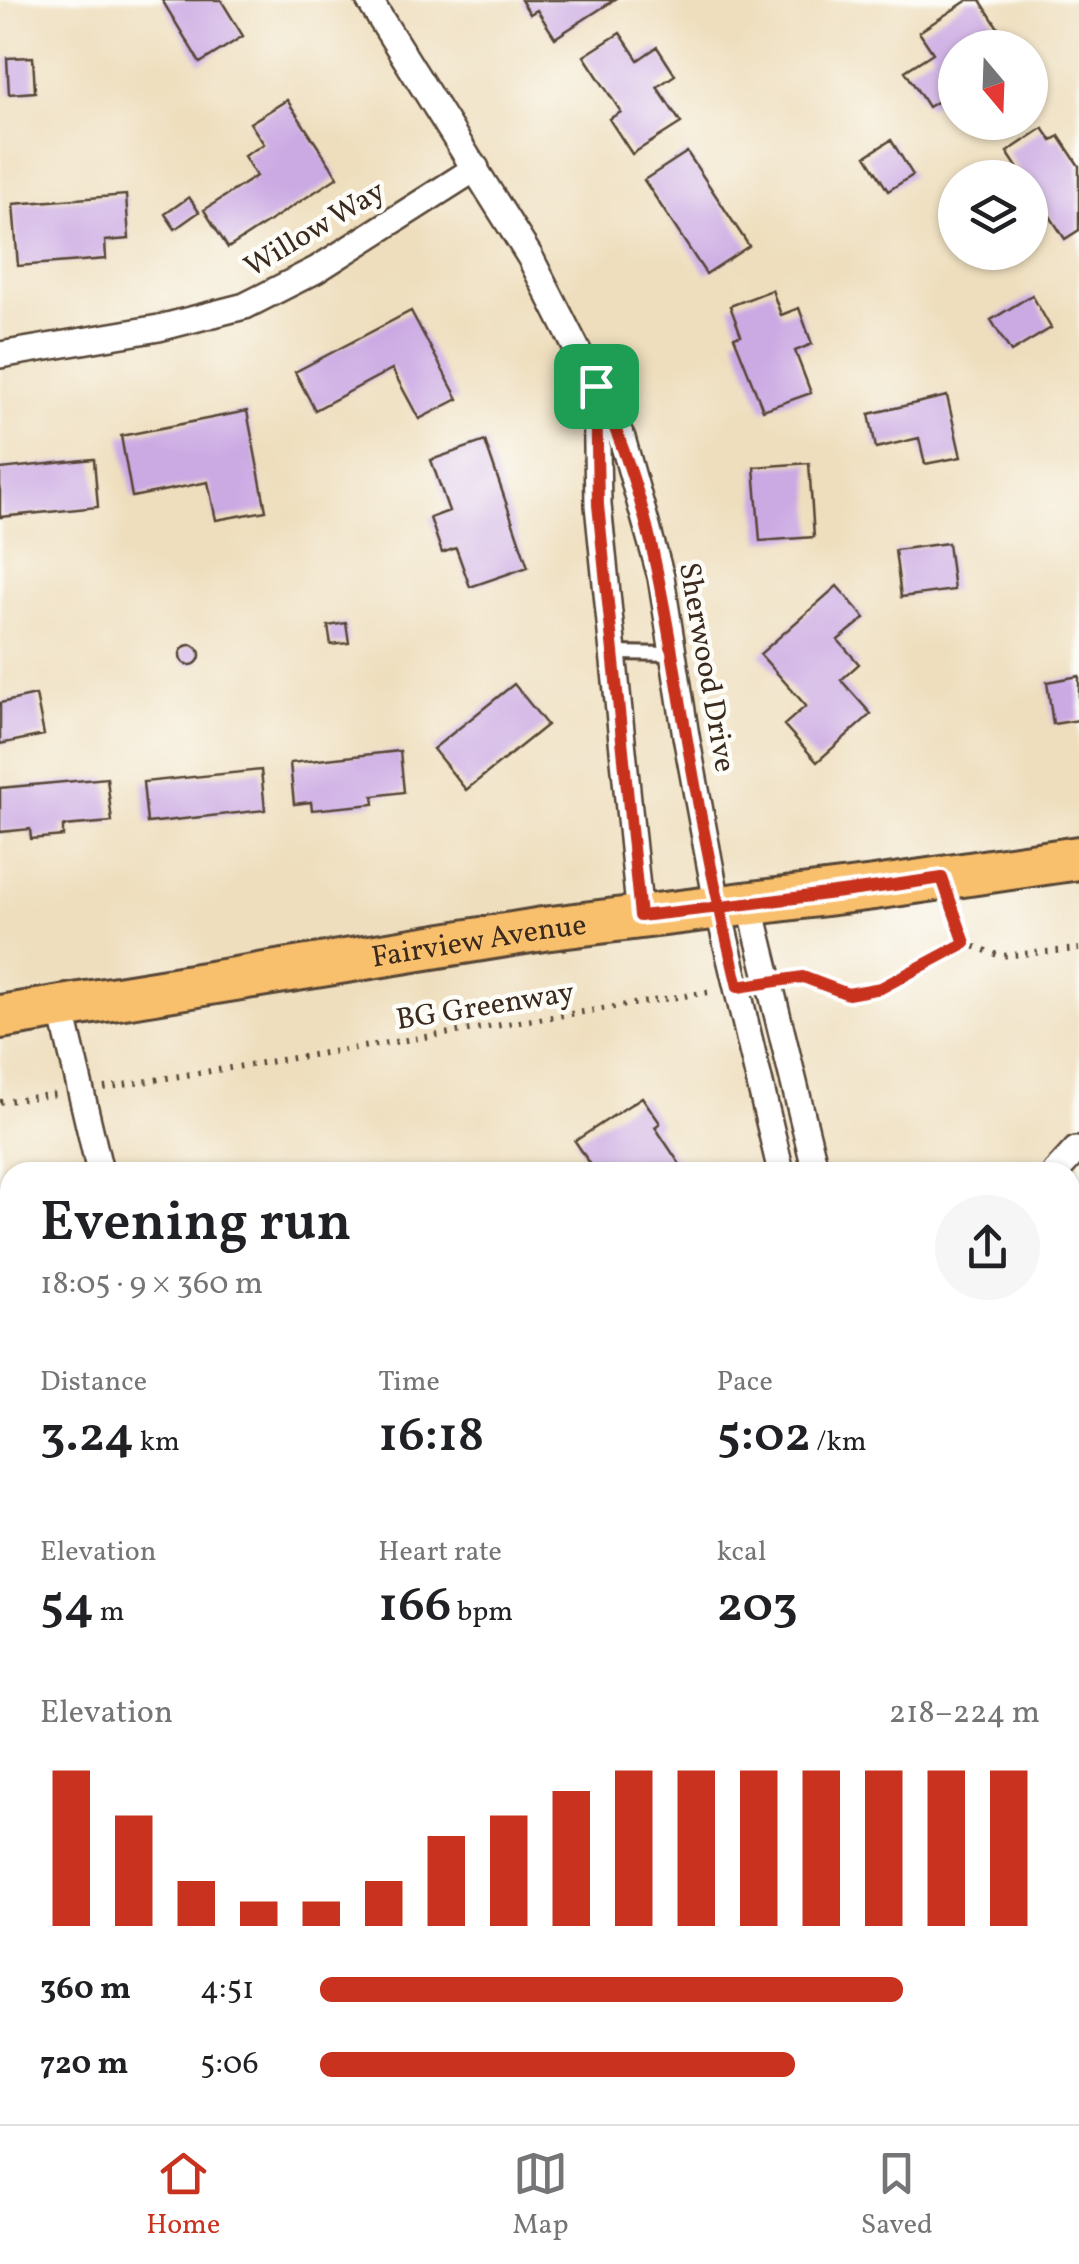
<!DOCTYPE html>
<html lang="en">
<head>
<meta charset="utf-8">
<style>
  :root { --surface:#fff; --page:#f6f6f6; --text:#202124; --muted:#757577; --line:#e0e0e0; --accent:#c8321e }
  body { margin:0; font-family:Vollkorn,serif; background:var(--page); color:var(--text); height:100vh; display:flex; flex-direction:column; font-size:38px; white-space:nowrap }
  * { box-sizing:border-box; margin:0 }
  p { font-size:32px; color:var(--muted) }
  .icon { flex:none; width:55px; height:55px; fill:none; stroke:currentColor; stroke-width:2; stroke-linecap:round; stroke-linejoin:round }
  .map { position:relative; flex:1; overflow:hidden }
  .sheet { position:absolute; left:0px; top:1162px; width:1080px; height:962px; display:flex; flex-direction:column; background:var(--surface); border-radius:30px 30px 0 0; box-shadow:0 2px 8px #0004 }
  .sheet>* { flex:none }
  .needle { width:65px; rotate:161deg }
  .controls { position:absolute; left:938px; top:30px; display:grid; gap:20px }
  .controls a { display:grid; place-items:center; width:110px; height:110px; border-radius:50%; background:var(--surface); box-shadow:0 2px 8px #0004; font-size:50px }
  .pin { position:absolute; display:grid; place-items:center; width:85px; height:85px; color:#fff; margin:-42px; border-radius:20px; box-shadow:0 5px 15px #0006 }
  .round { display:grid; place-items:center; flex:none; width:105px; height:105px; border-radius:52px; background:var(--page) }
  .summary { display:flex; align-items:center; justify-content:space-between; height:170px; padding:0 40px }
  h1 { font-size:55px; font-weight:600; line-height:75px }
  .stats { display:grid; grid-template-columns:repeat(3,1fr); gap:15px; height:170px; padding:10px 40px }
  .stats div { display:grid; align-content:center }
  .stats b { font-size:50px; font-weight:600 }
  .stats small { font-size:28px; font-weight:400 }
  .stats p { font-size:28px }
  .chart { height:280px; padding:20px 40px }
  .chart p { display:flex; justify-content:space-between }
  .chart svg { width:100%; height:180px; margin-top:10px; stroke:var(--accent); stroke-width:6 }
  ul { padding:0 40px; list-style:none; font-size:32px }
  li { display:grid; grid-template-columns:160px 120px 1fr; align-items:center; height:75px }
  li i { height:25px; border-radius:12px; background:var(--accent) }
  .dock { display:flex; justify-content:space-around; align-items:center; height:140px; border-top:2px solid var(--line); background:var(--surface); font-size:28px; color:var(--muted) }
  .dock a { display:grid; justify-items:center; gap:5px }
  .dock .current { color:var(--accent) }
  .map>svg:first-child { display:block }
</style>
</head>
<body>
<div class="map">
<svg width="1079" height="2124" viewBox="0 0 1079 2124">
  <rect width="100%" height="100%" fill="#fdfcf7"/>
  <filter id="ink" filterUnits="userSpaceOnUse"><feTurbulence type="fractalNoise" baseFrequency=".01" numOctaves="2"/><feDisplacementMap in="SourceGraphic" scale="20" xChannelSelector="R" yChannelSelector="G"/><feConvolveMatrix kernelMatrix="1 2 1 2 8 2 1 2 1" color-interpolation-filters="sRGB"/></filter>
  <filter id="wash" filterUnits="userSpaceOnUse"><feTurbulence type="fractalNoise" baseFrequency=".0048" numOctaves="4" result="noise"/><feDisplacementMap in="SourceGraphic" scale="40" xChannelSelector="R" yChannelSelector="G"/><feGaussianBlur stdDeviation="2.25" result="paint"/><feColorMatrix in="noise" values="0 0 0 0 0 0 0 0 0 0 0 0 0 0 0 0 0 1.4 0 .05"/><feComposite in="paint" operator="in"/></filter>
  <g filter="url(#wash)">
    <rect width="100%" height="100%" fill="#eedebd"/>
    <g id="blocks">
      <!-- building -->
      <path fill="#cba9e3" d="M 162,0 L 221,0 L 243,36 L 200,63 Z
        M 521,0 L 614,0 L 555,38 L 537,10 L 530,14 Z
        M 968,0 L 980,0 L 1011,48 L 955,48 L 955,90 L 928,107 L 905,71 L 933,53 L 919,32 Z
        M 620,33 L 638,60 L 657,47 L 675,75 L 657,87 L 681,123 L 632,154 L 609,119 L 621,112 L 584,56 Z
        M 33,57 L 35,92 L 9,94 L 7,58 Z
        M 287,100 L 338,177 L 228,248 L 204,210 L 256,176 L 244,156 L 264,144 L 250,123 Z
        M 1043,128 L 1052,141 L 1059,136 L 1079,166 L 1079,230 L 1065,239 L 1030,186 L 1030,178 L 1024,178 L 1007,152 Z
        M 891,140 L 913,175 L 888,191 L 866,156 Z
        M 687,152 L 749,246 L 706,274 L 644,180 Z
        M 126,195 L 129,239 L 105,241 L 106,259 L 18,266 L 13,204 Z
        M 189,197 L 199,212 L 175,229 L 165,214 Z
        M 772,290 L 781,315 L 799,308 L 812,344 L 795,351 L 811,393 L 763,410 L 734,337 L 741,335 L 730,306 Z
        M 1032,295 L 1051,328 L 1011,352 L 991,320 Z
        M 411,311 L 458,399 L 419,419 L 392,369 L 315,410 L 295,372 Z
        M 947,396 L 961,457 L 925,464 L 919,438 L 876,448 L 869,414 Z
        M 247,411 L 266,511 L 216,520 L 208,482 L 132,497 L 121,436 Z
        M 485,441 L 528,567 L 470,587 L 456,548 L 442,553 L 430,518 L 449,511 L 431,460 Z
        M 94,459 L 98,507 L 0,517 L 0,469 Z
        M 809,463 L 814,537 L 760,541 L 754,467 Z
        M 948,543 L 954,590 L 901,597 L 895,550 Z
        M 837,586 L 865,618 L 838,640 L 859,664 L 841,680 L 871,714 L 817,762 L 784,725 L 806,706 L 760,654 Z
        M 346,623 L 349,643 L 331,645 L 328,626 Z
        M180 655a10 10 0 1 1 20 0a10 10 0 1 1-20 0Z
        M 1079,676 L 1079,720 L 1053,724 L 1047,682 Z
        M 514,684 L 547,725 L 466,790 L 433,749 Z
        M 36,695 L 44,735 L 0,744 L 0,703 Z
        M 400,751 L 404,792 L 373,796 L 374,804 L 312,810 L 311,802 L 294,804 L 290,763 Z
        M 261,770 L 265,810 L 147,823 L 143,782 Z
        M 107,778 L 112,822 L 63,826 L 63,836 L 31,839 L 30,829 L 0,832 L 0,788 Z
        M 642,1097 L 660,1123 L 655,1127 L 685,1172 L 587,1172 L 593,1168 L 575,1141 Z
        M 1079,1332 L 1079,1399 L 1070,1401 L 1070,1334 Z
        M 1079,1527 L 1079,1585 L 1070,1587 L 1070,1529 Z
        M 1079,1835 L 1079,1891 L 1071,1893 L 1070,1838 Z
        M 0,1922 L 10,1923 L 10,2009 L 0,2008 Z"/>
    </g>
  </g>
  <g filter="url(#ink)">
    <use href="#blocks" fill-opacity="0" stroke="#564536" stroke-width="2.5"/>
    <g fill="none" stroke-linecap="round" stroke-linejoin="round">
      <!-- service casing -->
      <g stroke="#564536" stroke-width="18">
        <path id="service" d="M 615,653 L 674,654"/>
      </g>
      <!-- minor casing -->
      <g stroke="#564536" stroke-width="30">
        <path id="minor" d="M 369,0 L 530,257 L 622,438 L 661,577 L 686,736 L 718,908 L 781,1172
          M 0,355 L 159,328 L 245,306 L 316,270 L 476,168
          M 596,391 L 598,505 L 640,917
          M 750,904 L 816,1172
          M 61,1007 L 100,1172
          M 1056,1172 L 1076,1150
          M 1070,1743 L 1079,1740
          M 1011,2115 L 1013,2124
          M 1053,2115 L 1055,2124"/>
      </g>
      <!-- primary casing -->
      <g stroke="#564536" stroke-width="48">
        <g id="primary">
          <path id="s1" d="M 0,1017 L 543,929 L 874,888 L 1079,858"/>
        </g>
      </g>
      <!-- path -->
      <path stroke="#564536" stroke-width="6" stroke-dasharray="2.5 8" stroke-linecap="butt" d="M 954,913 L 965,943 L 1000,956 L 1079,949
        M 796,978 L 803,977 L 848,994 L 881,987 L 965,943
        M 104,1088 L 709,992
        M 0,1102 L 57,1094"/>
      <!-- service -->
      <use href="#service" stroke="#fff" stroke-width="12"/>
      <!-- minor -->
      <use href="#minor" stroke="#fff" stroke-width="25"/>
      <!-- primary -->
      <use href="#primary" stroke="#f8bf6c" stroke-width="42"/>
    </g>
  </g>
  <g fill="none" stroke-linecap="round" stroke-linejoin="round" filter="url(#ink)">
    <!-- route casing -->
    <g stroke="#fff" stroke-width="20">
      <path id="route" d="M 596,386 C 654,504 664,612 687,740 C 701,823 718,905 738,987 L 803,977 L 848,994 L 881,988 L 965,943 L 942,878 C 842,893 741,905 640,916 L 598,505 L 596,386"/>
    </g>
    <!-- route -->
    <use href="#route" stroke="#c8321e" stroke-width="12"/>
  </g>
  <g text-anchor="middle" stroke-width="9" stroke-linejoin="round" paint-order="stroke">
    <!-- street labels -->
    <g font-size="30" fill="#3b2a1e" stroke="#fdfcf7">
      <text transform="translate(314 228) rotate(-31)" y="10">Willow Way</text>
      <text transform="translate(708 667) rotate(80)" y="10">Sherwood Drive</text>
      <text dy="10" stroke="none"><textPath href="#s1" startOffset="485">Fairview Avenue</textPath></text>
      <text transform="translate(485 1005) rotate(-9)" y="10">BG Greenway</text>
    </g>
  </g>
</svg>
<div class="controls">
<a><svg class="needle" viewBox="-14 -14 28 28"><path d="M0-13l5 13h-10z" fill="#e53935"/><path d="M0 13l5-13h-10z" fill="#757577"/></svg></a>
<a><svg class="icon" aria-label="layers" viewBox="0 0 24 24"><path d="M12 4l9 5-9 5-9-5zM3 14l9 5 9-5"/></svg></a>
</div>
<div class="pin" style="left:596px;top:386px;background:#1e9e55"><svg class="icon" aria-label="arrive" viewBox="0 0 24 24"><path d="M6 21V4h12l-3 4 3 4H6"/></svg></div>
<section class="sheet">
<div class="summary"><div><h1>Evening run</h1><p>18:05 · 9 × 360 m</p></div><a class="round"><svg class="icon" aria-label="share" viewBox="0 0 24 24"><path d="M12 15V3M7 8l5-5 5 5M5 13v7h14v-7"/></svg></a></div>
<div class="stats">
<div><p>Distance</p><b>3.24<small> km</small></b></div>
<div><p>Time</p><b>16:18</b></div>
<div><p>Pace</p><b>5:02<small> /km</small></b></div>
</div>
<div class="stats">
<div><p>Elevation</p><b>54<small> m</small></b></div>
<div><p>Heart rate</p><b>166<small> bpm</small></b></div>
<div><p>kcal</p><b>203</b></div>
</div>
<div class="chart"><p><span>Elevation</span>218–224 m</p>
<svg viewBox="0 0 160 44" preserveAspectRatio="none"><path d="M5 44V6M15 44V17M25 44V33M35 44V38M45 44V38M55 44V33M65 44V22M75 44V17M85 44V11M95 44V6M105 44V6M115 44V6M125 44V6M135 44V6M145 44V6M155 44V6"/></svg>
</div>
<ul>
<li><b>360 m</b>4:51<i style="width:81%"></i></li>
<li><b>720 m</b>5:06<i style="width:66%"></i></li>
</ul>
</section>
</div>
<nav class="dock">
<a class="current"><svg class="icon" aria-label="home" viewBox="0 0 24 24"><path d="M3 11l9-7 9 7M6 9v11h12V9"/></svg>Home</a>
<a><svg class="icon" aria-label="map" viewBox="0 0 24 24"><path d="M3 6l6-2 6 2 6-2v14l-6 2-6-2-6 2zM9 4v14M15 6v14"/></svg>Map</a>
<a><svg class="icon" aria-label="saved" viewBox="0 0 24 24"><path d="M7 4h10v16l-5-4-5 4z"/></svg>Saved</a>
</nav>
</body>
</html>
